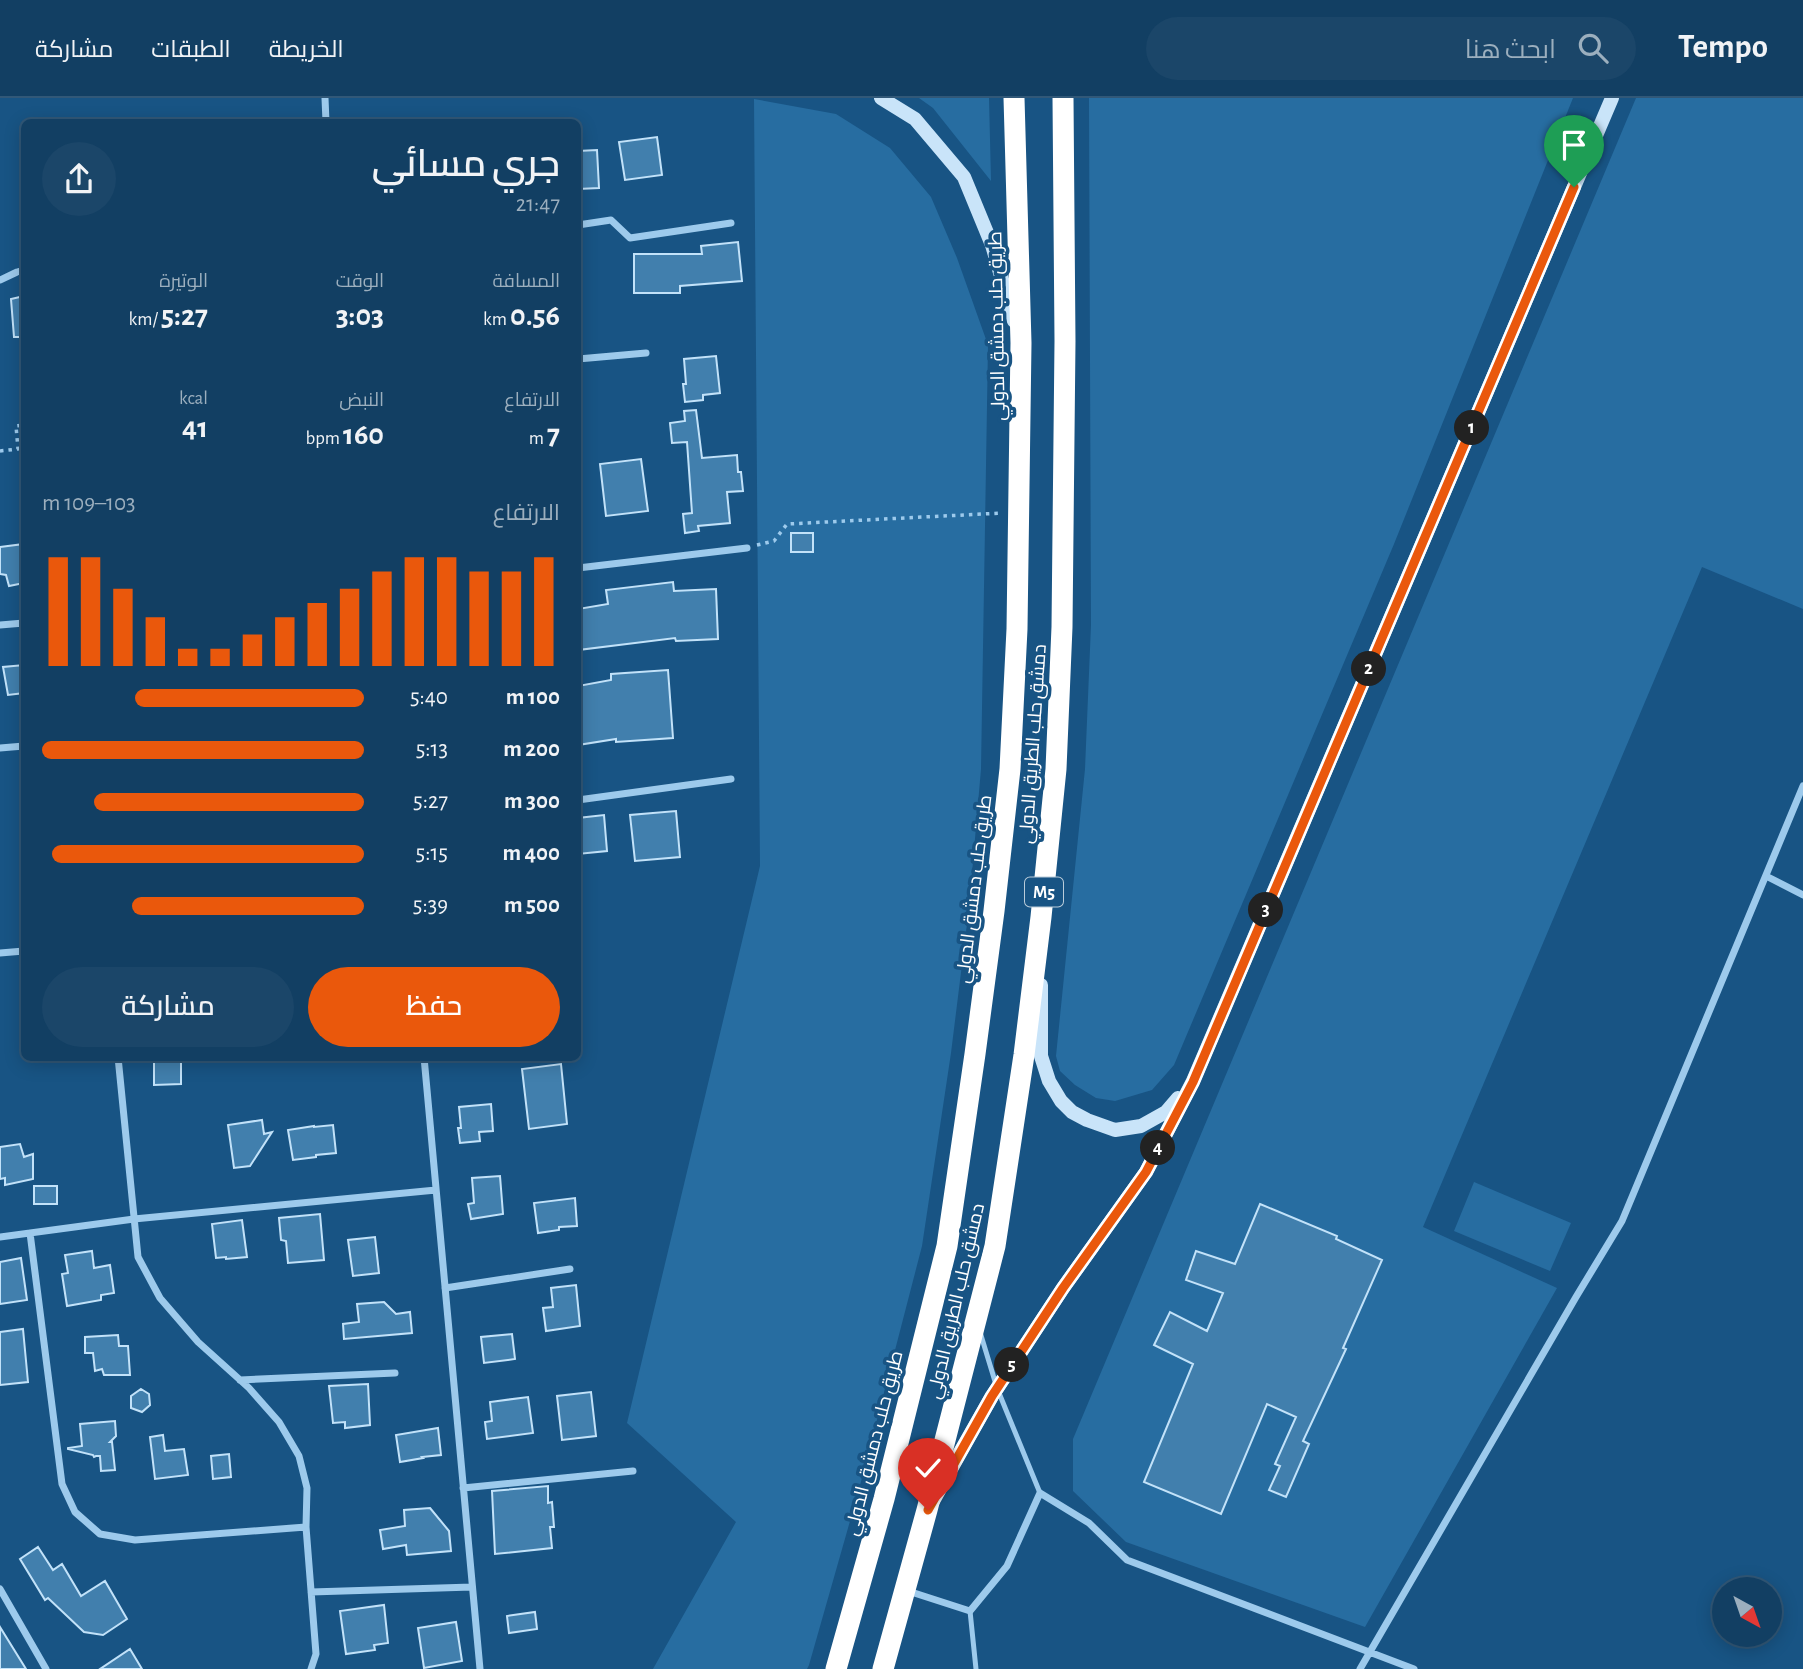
<!DOCTYPE html>
<html lang="ar">
<head>
<meta charset="utf-8">
<style>
  :root { --surface:#123f63; --page:#1b4669; --text:#f1f3f6; --muted:#9cafbe; --line:#315878; --accent:#ea580c }
  body { margin:0; font-family:"Alegreya Sans",Cairo,sans-serif; background:var(--page); color:var(--text); direction:rtl; height:100vh; display:flex; flex-direction:column; font-size:26px; white-space:nowrap }
  * { box-sizing:border-box; margin:0 }
  p { font-size:23px; color:var(--muted) }
  .icon { flex:none; width:38px; height:38px; fill:none; stroke:currentColor; stroke-width:2; stroke-linecap:round; stroke-linejoin:round }
  .map { position:relative; flex:1; overflow:hidden; direction:ltr }
  .panel { position:absolute; left:21px; top:21px; width:560px; height:942px; display:flex; flex-direction:column; background:var(--surface); border-radius:10px; box-shadow:0 4px 18px #0003,0 0 0 2px var(--line); direction:rtl }
  .panel>* { flex:none }
  .needle { width:46px; rotate:140deg }
  .fabs { position:absolute; left:1712px; top:1479px; display:grid; gap:14px }
  .fabs a { display:grid; place-items:center; width:70px; height:70px; border-radius:50%; background:var(--surface); box-shadow:0 4px 18px #0003,0 0 0 2px var(--line); font-size:35px }
  .pin { position:absolute; display:grid; place-items:center; width:60px; height:60px; color:#fff; margin:-72px -30px; border-radius:50% 50% 50% 0; rotate:-45deg; box-shadow:0 0 7px #0007 }
  .pin .icon { rotate:45deg }
  .km { position:absolute; width:35px; height:35px; margin:-18px; border-radius:50%; background:#222; color:#fff; font-size:19px; line-height:35px; text-align:center }
  .round { display:grid; place-items:center; flex:none; width:74px; height:74px; border-radius:37px; background:var(--page) }
  .summary { display:flex; align-items:center; justify-content:space-between; height:119px; padding:0 21px }
  h1 { font-size:38px; font-weight:600; line-height:52px }
  .stats { display:grid; grid-template-columns:repeat(3,1fr); gap:10px; height:119px; padding:7px 21px }
  .stats div { display:grid; align-content:center }
  .stats b { font-size:30px; font-weight:600 }
  .stats small { font-size:19px; font-weight:400 }
  .stats p { font-size:19px }
  .chart { height:196px; padding:14px 21px }
  .chart p { display:flex; justify-content:space-between }
  .chart svg { width:100%; height:126px; margin-top:7px; stroke:var(--accent); stroke-width:6 }
  .cta { display:flex; gap:14px; margin-top:auto; padding:14px 21px }
  .cta a { flex:1; height:80px; border-radius:42px; background:var(--accent); color:#fff; font-size:28px; font-weight:600; line-height:80px; text-align:center }
  .cta a+a { background:var(--page); color:var(--text) }
  ul { padding:0 21px; list-style:none; font-size:23px }
  li { display:grid; grid-template-columns:112px 84px 1fr; align-items:center; height:52px }
  li i { height:18px; border-radius:9px; background:var(--accent) }
  header { display:flex; align-items:center; gap:42px; box-sizing:border-box; height:98px; padding:0 35px; background:var(--surface); border-bottom:2px solid var(--line) }
  header strong { font-size:33px }
  nav { display:flex; gap:38px; margin-inline-start:auto; font-size:24px }
  .search { width:490px; height:63px; background:var(--page); display:flex; align-items:center; gap:18px; box-sizing:border-box; padding:0 24px; border-radius:38px; color:var(--muted); font-size:26px }
  .map>svg:first-child { display:block }
</style>
</head>
<body>
<header>
<strong>Tempo</strong>
<div class="search"><svg class="icon" aria-label="search" viewBox="0 0 24 24"><circle cx="10" cy="10" r="6"/><path d="M15 15l6 6"/></svg>ابحث هنا</div>
<nav><a>الخريطة</a><a>الطبقات</a><a>مشاركة</a></nav>
</header>
<div class="map">
<svg width="1803" height="1571" viewBox="0 0 1803 1571">
  <rect width="100%" height="100%" fill="#185484"/>
  <!-- green -->
  <path fill="#276da1" d="M 919,0 L 989,0 L 991,83 L 933,10 Z
    M 1089,0 L 1573,0 L 1394,446 L 1174,967 L 1152,992 L 1115,1003 L 1096,1000 L 1075,987 L 1060,973 L 1056,958 L 1085,671 L 1091,527 Z
    M 1636,0 L 1803,0 L 1803,511 L 1702,469 L 1423,1129 L 1557,1190 L 1365,1529 L 1126,1444 L 1073,1393 L 1073,1341 Z
    M 754,1 L 836,16 L 890,50 L 931,99 L 957,160 L 988,247 L 981,671 L 969,810 L 951,955 L 922,1148 L 858,1395 L 809,1567 L 807,1571 L 653,1571 L 736,1424 L 627,1325 L 760,768 Z
    M 1474,1084 L 1571,1125 L 1550,1173 L 1454,1133 Z"/>
  <!-- building -->
  <path fill="#417fad" stroke="#c2e2f9" stroke-width="2" d="M 657,39 L 662,77 L 625,82 L 619,44 Z
    M 597,52 L 599,90 L 578,91 L 578,53 Z
    M 738,144 L 742,183 L 680,188 L 680,195 L 634,195 L 634,156 L 702,156 L 701,148 Z
    M 24,198 L 24,239 L 14,239 L 11,201 Z
    M 716,258 L 720,295 L 703,297 L 703,302 L 685,304 L 683,286 L 686,286 L 684,261 Z
    M 696,312 L 702,360 L 737,357 L 738,374 L 741,374 L 743,393 L 727,394 L 730,425 L 698,428 L 699,433 L 685,435 L 683,416 L 692,415 L 687,344 L 672,345 L 670,325 L 685,323 L 684,313 Z
    M 641,361 L 648,413 L 606,418 L 600,366 Z
    M 791,435 L 813,435 L 813,454 L 791,454 Z
    M 24,446 L 24,485 L 9,488 L 6,477 L 0,476 L 0,449 Z
    M 673,484 L 674,493 L 716,491 L 718,541 L 676,543 L 675,540 L 578,552 L 578,511 L 608,506 L 606,492 Z
    M 24,567 L 24,595 L 8,597 L 3,569 Z
    M 668,572 L 673,640 L 616,644 L 616,641 L 578,647 L 578,588 L 611,582 L 611,576 Z
    M 676,713 L 680,759 L 635,763 L 630,717 Z
    M 604,717 L 607,753 L 578,756 L 578,720 Z
    M 181,961 L 181,986 L 154,987 L 154,962 Z
    M 561,966 L 567,1026 L 529,1031 L 522,971 Z
    M 491,1006 L 493,1033 L 479,1034 L 480,1043 L 460,1045 L 458,1030 L 461,1030 L 459,1009 Z
    M 262,1022 L 264,1036 L 272,1034 L 250,1068 L 234,1070 L 228,1027 Z
    M 333,1027 L 336,1055 L 316,1057 L 316,1059 L 293,1062 L 288,1032 L 314,1028 L 314,1029 Z
    M 20,1046 L 24,1059 L 33,1056 L 33,1081 L 5,1087 L 5,1080 L 0,1081 L 0,1049 Z
    M 500,1078 L 503,1116 L 471,1121 L 468,1106 L 474,1105 L 472,1080 Z
    M 34,1088 L 57,1088 L 57,1106 L 34,1106 Z
    M 575,1100 L 577,1128 L 559,1129 L 559,1132 L 538,1135 L 534,1105 Z
    M 1260,1106 L 1337,1138 L 1336,1141 L 1382,1162 L 1343,1250 L 1346,1251 L 1303,1343 L 1309,1346 L 1286,1399 L 1269,1392 L 1280,1368 L 1275,1366 L 1296,1319 L 1267,1306 L 1221,1416 L 1144,1384 L 1193,1266 L 1154,1247 L 1170,1214 L 1207,1233 L 1223,1195 L 1186,1182 L 1196,1153 L 1235,1166 Z
    M 320,1116 L 324,1162 L 288,1165 L 286,1143 L 281,1142 L 279,1120 Z
    M 242,1122 L 247,1159 L 226,1161 L 226,1159 L 216,1160 L 212,1126 Z
    M 375,1139 L 379,1175 L 353,1178 L 348,1142 Z
    M 92,1153 L 94,1170 L 110,1167 L 114,1195 L 101,1197 L 101,1202 L 67,1208 L 62,1176 L 68,1175 L 65,1157 Z
    M 21,1160 L 27,1202 L 0,1206 L 0,1164 Z
    M 576,1187 L 580,1228 L 546,1233 L 543,1210 L 553,1209 L 551,1190 Z
    M 384,1204 L 396,1216 L 410,1214 L 412,1235 L 344,1241 L 343,1226 L 359,1224 L 357,1206 Z
    M 23,1231 L 28,1284 L 0,1287 L 0,1234 Z
    M 512,1236 L 515,1261 L 484,1265 L 481,1239 Z
    M 118,1237 L 119,1248 L 128,1248 L 130,1277 L 104,1277 L 102,1271 L 95,1273 L 93,1255 L 85,1255 L 85,1239 Z
    M 368,1286 L 370,1327 L 345,1330 L 345,1324 L 333,1325 L 329,1288 Z
    M 141,1291 L 149,1296 L 150,1307 L 142,1314 L 131,1310 L 131,1298 Z
    M 591,1294 L 596,1338 L 562,1342 L 557,1298 Z
    M 528,1299 L 533,1335 L 487,1341 L 485,1324 L 492,1323 L 490,1304 Z
    M 115,1323 L 116,1338 L 110,1344 L 112,1344 L 115,1372 L 101,1373 L 100,1358 L 96,1358 L 94,1359 L 93,1357 L 68,1351 L 68,1350 L 82,1348 L 80,1326 Z
    M 438,1330 L 441,1357 L 422,1359 L 423,1360 L 400,1364 L 396,1337 Z
    M 163,1337 L 165,1353 L 184,1351 L 188,1377 L 155,1381 L 150,1339 Z
    M 229,1356 L 231,1379 L 213,1381 L 211,1358 Z
    M 548,1388 L 548,1405 L 552,1404 L 554,1429 L 550,1429 L 552,1450 L 495,1456 L 492,1393 Z
    M 430,1410 L 449,1433 L 451,1453 L 407,1457 L 406,1447 L 383,1451 L 380,1432 L 405,1428 L 404,1412 Z
    M 38,1449 L 53,1472 L 62,1466 L 81,1498 L 105,1483 L 127,1521 L 103,1537 L 84,1534 L 48,1500 L 45,1502 L 20,1461 Z
    M 384,1507 L 388,1545 L 374,1547 L 375,1552 L 346,1556 L 340,1513 Z
    M 535,1514 L 537,1531 L 509,1535 L 507,1518 Z
    M 456,1524 L 462,1563 L 424,1570 L 418,1530 Z
    M 0,1529 L 26,1571 L 0,1571 Z
    M 130,1551 L 142,1571 L 100,1571 Z"/>
  <g fill="none" stroke-linecap="round" stroke-linejoin="round">
    <!-- path -->
    <path stroke="#9dcaec" stroke-width="3.5" stroke-dasharray="3.5 5" stroke-linecap="butt" d="M 0,353 L 18,351 L 16,328 L 24,327
      M 757,447 L 774,443 L 787,426 L 1002,415"/>
    <!-- lane -->
    <path stroke="#9dcaec" stroke-width="5" d="M 980,1234 L 997,1290 L 1040,1395
      M 970,1513 L 976,1571"/>
    <!-- street -->
    <path stroke="#9dcaec" stroke-width="7" d="M 325,0 L 326,24
      M 578,127 L 611,122 L 630,140 L 731,125
      M 0,182 L 17,174 L 24,172
      M 578,261 L 646,255
      M 578,470 L 747,450
      M 0,527 L 24,525
      M 0,650 L 24,648
      M 578,702 L 731,681
      M 1766,778 L 1803,797
      M 0,855 L 24,853
      M 118,959 L 138,1159 L 160,1200 L 198,1244 L 249,1290 L 279,1324 L 299,1358 L 307,1390 L 306,1429 L 316,1556 L 311,1571
      M 424,959 L 480,1571
      M 425,961 L 447,959
      M 30,1135 L 62,1386 L 75,1414 L 100,1436 L 135,1442 L 306,1429
      M 0,1139 L 134,1121 L 436,1092
      M 445,1190 L 570,1171
      M 240,1282 L 395,1275
      M 463,1390 L 633,1373
      M 0,1491 L 46,1571
      M 908,1493 L 970,1513 L 1007,1468 L 1040,1395 L 1089,1425 L 1127,1462 L 1414,1571
      M 311,1494 L 472,1489
      M 1360,1571 L 1576,1199 L 1622,1123 L 1803,688"/>
    <!-- secondary -->
    <path stroke="#c9e4f9" stroke-width="14" d="M 881,0 L 915,21 L 964,79 L 992,147 L 1014,223
      M 1041,887 L 1041,958 L 1049,983 L 1061,1003 L 1072,1014 L 1087,1022 L 1115,1032 L 1141,1028 L 1166,1014 L 1178,1000
      M 938,1393 L 992,1298 L 1063,1190 L 1146,1074 L 1193,983 L 1612,0"/>
    <!-- highway -->
    <path stroke="#fff" stroke-width="21" d="M 836,1571 L 884,1401 L 947,1148 L 975,956 L 994,813 L 1010,671 L 1017,531 L 1021,245 L 1014,0
      M 883,1571 L 927,1412 L 995,1148 L 1024,957 L 1041,819 L 1056,671 L 1062,529 L 1065,243 L 1063,0"/>
  </g>
  <g fill="none" stroke-linecap="round" stroke-linejoin="round">
    <!-- route casing -->
    <g stroke="#fff" stroke-width="14">
      <path id="route" d="M 928,1412 L 992,1298 L 1063,1190 L 1146,1074 L 1193,984 L 1574,89"/>
    </g>
    <!-- route -->
    <use href="#route" stroke="#ea580c" stroke-width="9"/>
  </g>
  <g text-anchor="middle" stroke-width="7" stroke-linejoin="round" paint-order="stroke">
    <!-- shield labels -->
    <rect fill="#185484" stroke="#baccda" stroke-width="2" x="1025" y="779.5" width="38" height="29" rx="5"/>
    <g font-size="18" font-weight="bold" fill="#fff">
      <text x="1044" y="800">M5</text>
    </g>
    <!-- street labels -->
    <g font-size="19" fill="#fff" stroke="#185484">
      <text transform="translate(996 228) rotate(-91)" y="7">طريق حلب دمشق الدولي</text>
      <text transform="translate(1032 646) rotate(-86)" y="7">دمشق حلب الطريق الدولي</text>
      <text transform="translate(973 791) rotate(-83)" y="7">طريق حلب دمشق الدولي</text>
      <text transform="translate(955 1203) rotate(-77)" y="7">دمشق حلب الطريق الدولي</text>
      <text transform="translate(873 1345) rotate(-76)" y="7">طريق حلب دمشق الدولي</text>
    </g>
  </g>
</svg>
<div class="fabs">
<a><svg class="needle" viewBox="-14 -14 28 28"><path d="M0-13l5 13h-10z" fill="#e53935"/><path d="M0 13l5-13h-10z" fill="#9cafbe"/></svg></a>
</div>
<div class="pin" style="left:1574px;top:89px;background:#1e9e55"><svg class="icon" aria-label="arrive" viewBox="0 0 24 24"><path d="M6 21V4h12l-3 4 3 4H6"/></svg></div>
<div class="pin" style="left:928px;top:1412px;background:#d93025"><svg class="icon" aria-label="check" viewBox="0 0 24 24"><path d="M5 12l5 5 9-10"/></svg></div>
<b class="km" style="left:1472px;top:330px">1</b>
<b class="km" style="left:1369px;top:571px">2</b>
<b class="km" style="left:1266px;top:812px">3</b>
<b class="km" style="left:1158px;top:1050px">4</b>
<b class="km" style="left:1012px;top:1267px">5</b>
<section class="panel">
<div class="summary"><div><h1>جري مسائي</h1><p>21:47</p></div><a class="round"><svg class="icon" aria-label="share" viewBox="0 0 24 24"><path d="M12 15V3M7 8l5-5 5 5M5 13v7h14v-7"/></svg></a></div>
<div class="stats">
<div><p>المسافة</p><b>0.56<small> km</small></b></div>
<div><p>الوقت</p><b>3:03</b></div>
<div><p>الوتيرة</p><b>5:27<small> /km</small></b></div>
</div>
<div class="stats">
<div><p>الارتفاع</p><b>7<small> m</small></b></div>
<div><p>النبض</p><b>160<small> bpm</small></b></div>
<div><p>kcal</p><b>41</b></div>
</div>
<div class="chart"><p><span>الارتفاع</span>103–109 m</p>
<svg viewBox="0 0 160 44" preserveAspectRatio="none"><path d="M5 44V6M15 44V6M25 44V17M35 44V27M45 44V38M55 44V38M65 44V33M75 44V27M85 44V22M95 44V17M105 44V11M115 44V6M125 44V6M135 44V11M145 44V11M155 44V6"/></svg>
</div>
<ul>
<li><b>100 m</b>5:40<i style="width:71%"></i></li>
<li><b>200 m</b>5:13<i style="width:100%"></i></li>
<li><b>300 m</b>5:27<i style="width:84%"></i></li>
<li><b>400 m</b>5:15<i style="width:97%"></i></li>
<li><b>500 m</b>5:39<i style="width:72%"></i></li>
</ul>
<div class="cta"><a>حفظ</a><a>مشاركة</a></div>
</section>
</div>
</body>
</html>
